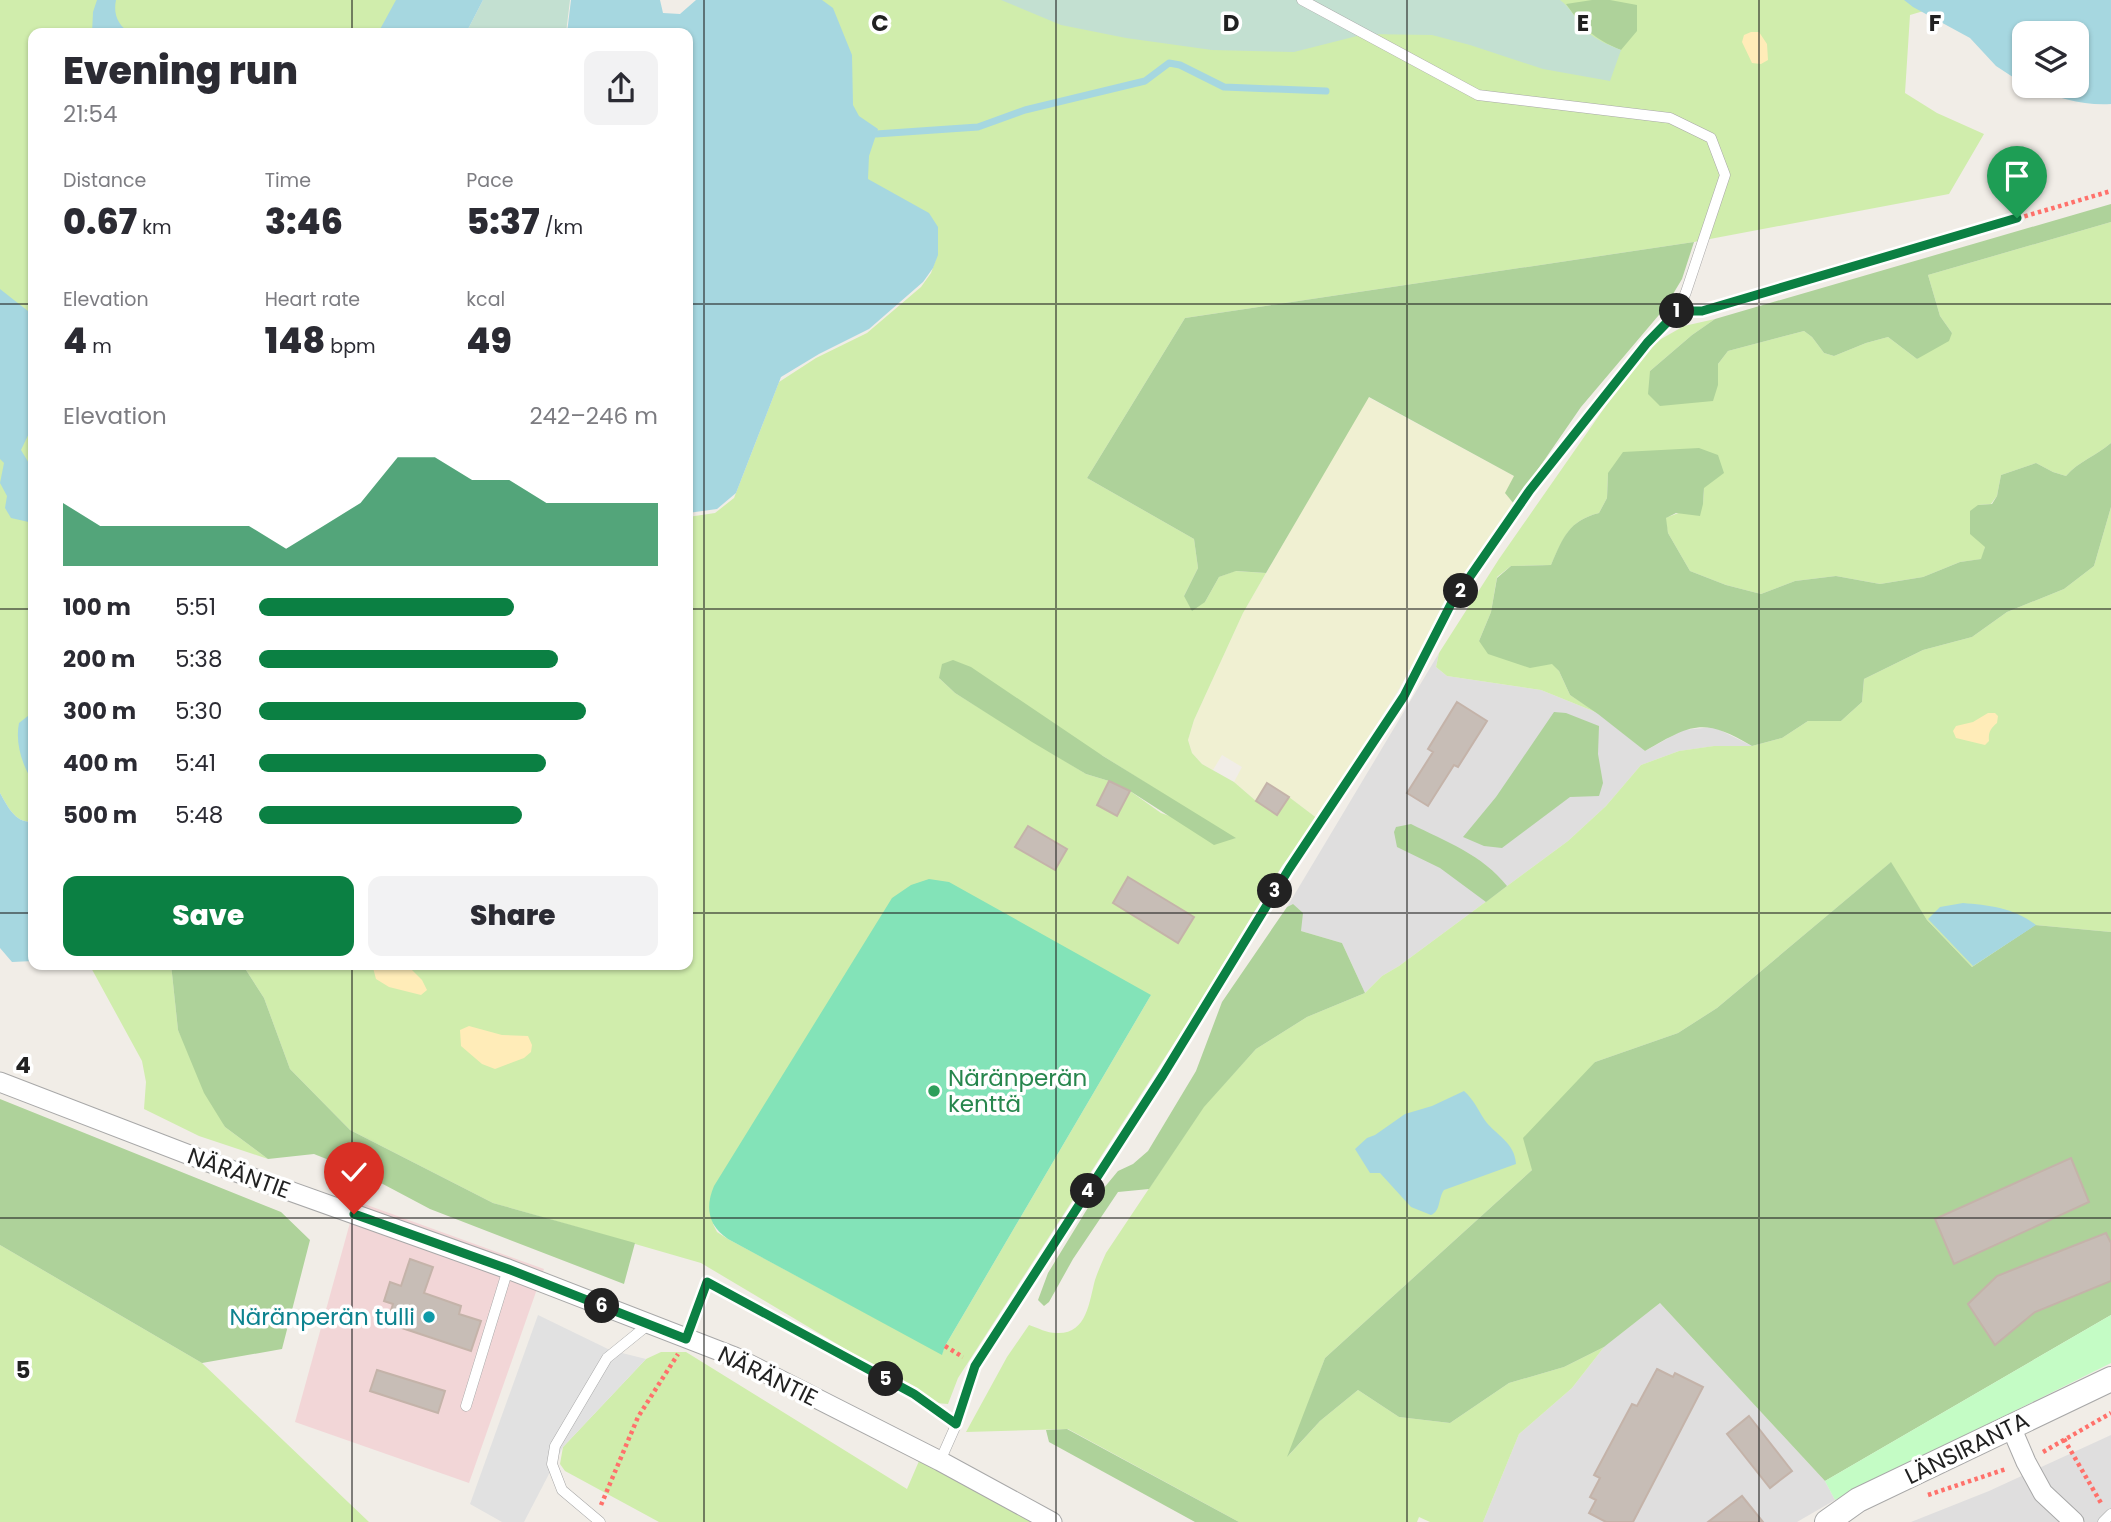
<!DOCTYPE html>
<html lang="en">
<head>
<meta charset="utf-8">
<style>
  :root { --surface:#fff; --page:#f2f2f3; --text:#2b2b33; --muted:#7c7c81; --accent:#0b8043 }
  body { margin:0; font-family:Poppins,sans-serif; background:var(--page); color:var(--text); height:100vh; display:flex; flex-direction:column; font-size:26px; white-space:nowrap }
  * { box-sizing:border-box; margin:0 }
  p { font-size:23px; color:var(--muted) }
  .icon { flex:none; width:38px; height:38px; fill:none; stroke:currentColor; stroke-width:2; stroke-linecap:round; stroke-linejoin:round }
  .map { position:relative; flex:1; overflow:hidden }
  .details { position:absolute; left:28px; top:28px; width:665px; height:942px; display:flex; flex-direction:column; background:var(--surface); border-radius:14px; box-shadow:0 2px 5px #0004 }
  .details>* { flex:none }
  .tools { position:absolute; left:2012px; top:21px; display:grid; gap:14px }
  .tools a { display:grid; place-items:center; width:77px; height:77px; border-radius:14px; background:var(--surface); box-shadow:0 2px 5px #0004; font-size:35px }
  .pin { position:absolute; display:grid; place-items:center; width:60px; height:60px; color:#fff; margin:-72px -30px; border-radius:50% 50% 50% 0; rotate:-45deg; box-shadow:0 0 7px #0007 }
  .pin .icon { rotate:45deg }
  .km { position:absolute; width:35px; height:35px; margin:-18px; border-radius:50%; background:#222; color:#fff; font-size:19px; line-height:35px; text-align:center }
  .round { display:grid; place-items:center; flex:none; width:74px; height:74px; border-radius:14px; background:var(--page) }
  .headline { display:flex; align-items:center; justify-content:space-between; height:119px; padding:0 35px }
  h1 { font-size:38px; font-weight:800; line-height:52px }
  .metrics { display:grid; grid-template-columns:repeat(3,1fr); gap:10px; height:119px; padding:7px 35px }
  .metrics div { display:grid; align-content:center }
  .metrics b { font-size:35px; font-weight:800 }
  .metrics small { font-size:19px; font-weight:400 }
  .metrics p { font-size:19px }
  .chart { height:196px; padding:14px 35px }
  .chart p { display:flex; justify-content:space-between }
  .chart svg { width:100%; height:126px; margin-top:7px; fill:var(--accent); opacity:.7 }
  .primary-button { display:flex; gap:14px; margin-top:auto; padding:14px 35px }
  .primary-button a { flex:1; height:80px; border-radius:14px; background:var(--accent); color:#fff; font-size:28px; font-weight:800; line-height:80px; text-align:center }
  .primary-button a+a { background:var(--page); color:var(--text) }
  ul { padding:0 35px; list-style:none; font-size:23px }
  li { display:grid; grid-template-columns:112px 84px 1fr; align-items:center; height:52px }
  li i { height:18px; border-radius:9px; background:var(--accent) }
  .map>svg:first-child { display:block }
</style>
</head>
<body>
<div class="map">
<svg width="2111" height="1522" viewBox="0 0 2111 1522">
  <rect width="100%" height="100%" fill="#f1ede7"/>
  <!-- residential -->
  <path fill="#dfdede" d="M 1439,653 L 1436,667 L 1447,676 L 1541,690 L 1598,713 L 1645,751 L 1683,730 L 1714,727 L 1752,746 L 1715,746 L 1679,751 L 1641,765 L 1606,806 L 1568,841 L 1399,966 L 1382,976 L 1365,993 L 1342,943 L 1301,931 L 1293,904 L 1287,907 Z
    M 1660,1303 L 1825,1481 L 1835,1500 L 1797,1522 L 1483,1522 L 1519,1434 L 1572,1388 L 1604,1347 Z
    M 2111,1435 L 2111,1522 L 1911,1522 L 1989,1491 Z"/>
  <!-- commercial -->
  <path fill="#f2d6d7" d="M 356,1201 L 544,1269 L 469,1483 L 295,1422 Z"/>
  <!-- farmland -->
  <path fill="#f0f0d2" d="M 1368,397 L 1514,476 L 1506,493 L 1514,504 L 1318,819 L 1289,797 L 1256,801 L 1234,782 L 1242,767 L 1222,755 L 1213,770 L 1202,764 L 1192,753 L 1188,740 L 1194,720 L 1243,613 Z"/>
  <!-- grass -->
  <path fill="#d0edac" fill-rule="evenodd" d="M 0,0 L 397,0 L 379,33 L 33,33 L 33,822 C 15,823 8,807 0,793 Z
    M 813,0 L 1961,0 L 1910,15 L 1905,93 L 1937,113 L 1984,134 L 1949,194 L 1694,242 L 1185,318 L 1087,478 L 1194,539 L 1198,568 L 1184,596 L 1205,602 L 1219,577 L 1235,571 L 1266,573 L 1243,613 L 1194,720 L 1188,740 L 1192,753 L 1202,764 L 1234,782 L 1256,801 L 1277,815 L 1289,797 L 1318,819 L 1282,866 L 1189,1020 L 958,1378 L 948,1404 L 936,1403 L 701,1263 L 493,1203 L 350,1130 L 290,1069 L 264,998 L 246,970 L 230,964 L 688,964 L 688,517 L 715,513 L 734,498 L 779,382 L 816,358 L 867,333 L 921,287 L 931,273 L 936,259 L 865,183 L 857,120 ZM 939,678 L 1103,756 L 1235,839 L 1161,813 L 1130,791 L 1109,781 L 1086,774 L 955,693 ZM 1151,995 L 945,1346 L 942,1354 L 728,1239 L 717,1232 L 713,1224 Z
    M 2111,222 L 2111,443 C 2096,456 2079,461 2066,476 L 2053,472 L 2036,463 L 2001,475 L 1997,496 L 1991,504 L 1978,505 L 1985,547 L 1982,559 L 1960,562 L 1923,577 L 1880,584 L 1836,576 L 1795,581 L 1761,594 L 1726,585 L 1690,571 L 1668,533 L 1665,518 L 1703,504 L 1704,488 L 1608,473 L 1607,498 L 1599,513 C 1568,521 1563,539 1551,565 L 1511,566 L 1497,577 L 1491,612 L 1479,641 L 1552,663 L 1559,671 L 1570,695 L 1598,713 L 1541,690 L 1447,676 L 1436,667 L 1439,653 L 1499,559 L 1621,384 L 1646,352 L 1661,339 L 1684,326 L 1715,319 L 1692,335 L 1650,371 L 1718,385 L 1718,364 L 1728,351 L 1804,331 L 1812,337 L 1824,353 L 1834,356 L 1866,343 L 1888,337 L 1917,359 L 1952,333 L 1940,316 L 1928,275 Z
    M 2111,507 L 2111,932 L 2035,925 L 1972,967 L 1927,920 L 1890,863 L 1717,1008 L 1678,1033 L 1595,1062 L 1532,1170 L 1325,1358 L 1289,1455 L 1320,1421 L 1358,1390 L 1399,1417 L 1450,1423 L 1509,1383 L 1564,1367 L 1604,1347 L 1572,1388 L 1519,1434 L 1483,1522 L 1430,1522 L 1419,1517 L 1417,1522 L 1239,1522 L 1068,1429 L 966,1432 L 1007,1357 L 1029,1325 C 1038,1328 1047,1333 1056,1333 C 1087,1335 1089,1302 1095,1280 C 1098,1271 1102,1262 1106,1253 L 1204,1106 L 1256,1049 L 1307,1017 L 1365,993 L 1382,976 L 1399,966 L 1568,841 L 1606,806 L 1641,765 L 1679,751 L 1714,746 L 1752,746 L 1782,738 L 1808,721 L 1841,721 L 1862,702 L 1864,679 L 1923,650 L 1972,637 L 2007,612 L 2064,589 L 2094,566 Z
    M 89,964 L 171,964 L 178,1030 L 225,1127 L 268,1159 L 199,1136 L 144,1109 L 146,1082 L 142,1061 Z
    M 0,1245 L 202,1363 L 369,1522 L 0,1522 Z
    M 661,1352 L 686,1352 L 907,1489 L 925,1447 L 1053,1522 L 659,1522 L 565,1471 L 560,1464 L 563,1447 L 646,1359 Z"/>
  <!-- forest -->
  <path fill="#aed29a" d="M 1592,0 L 1610,0 L 1637,5 L 1637,31 L 1621,50 C 1594,39 1583,28 1566,4 Z
    M 2111,204 L 2111,222 L 1928,275 L 1940,316 L 1952,333 L 1949,341 L 1917,359 L 1888,337 L 1866,343 L 1834,356 L 1824,353 L 1812,337 L 1804,331 L 1728,351 L 1718,364 L 1718,385 L 1713,401 L 1660,406 L 1648,394 L 1650,371 L 1692,335 L 1715,319 Z
    M 1694,242 L 1682,279 L 1664,309 L 1581,407 L 1514,504 L 1505,493 L 1514,476 L 1369,397 L 1266,573 L 1236,571 L 1219,577 L 1205,602 L 1192,611 L 1184,596 L 1198,568 L 1194,539 L 1087,478 L 1185,318 Z
    M 2111,443 L 2111,507 L 2094,566 L 2064,589 L 2007,612 L 1972,637 L 1923,650 L 1864,679 L 1862,702 L 1841,721 L 1808,721 L 1782,738 L 1752,746 C 1703,717 1692,724 1645,751 L 1598,714 L 1570,695 L 1559,671 L 1552,664 L 1530,668 L 1488,654 L 1479,641 L 1491,612 L 1497,578 L 1511,566 L 1551,565 C 1563,538 1568,521 1599,513 L 1607,498 L 1608,473 L 1623,452 L 1699,448 L 1718,455 L 1724,473 L 1704,488 L 1703,504 L 1700,516 L 1676,513 L 1666,518 L 1668,533 L 1690,571 L 1726,585 L 1761,594 L 1795,581 L 1836,576 L 1880,584 L 1923,577 L 1960,562 L 1981,559 L 1985,547 L 1970,534 L 1970,511 L 1978,505 L 1992,504 L 1997,496 L 2001,475 L 2036,463 L 2053,472 L 2066,476 C 2079,461 2096,456 2111,443 Z
    M 953,660 L 971,667 L 1103,756 L 1236,838 L 1214,845 L 1130,791 L 1109,781 L 1086,774 L 1032,742 L 955,693 L 939,678 L 942,664 Z
    M 1554,712 L 1566,713 L 1599,726 L 1598,754 L 1603,783 L 1599,796 L 1570,797 L 1502,848 L 1484,846 L 1463,837 L 1496,797 Z
    M 1411,824 C 1445,841 1483,855 1507,886 L 1486,902 L 1440,868 L 1397,847 L 1394,832 L 1396,827 Z
    M 1891,862 L 1927,920 L 1972,967 L 2035,925 L 2111,932 L 2111,1315 L 1825,1481 L 1660,1303 L 1604,1347 L 1564,1367 L 1509,1383 L 1450,1423 L 1399,1417 L 1358,1390 L 1320,1421 L 1287,1457 L 1325,1358 L 1532,1170 L 1523,1138 L 1595,1062 L 1678,1033 L 1717,1008 Z
    M 1293,904 L 1303,913 L 1301,931 L 1342,943 L 1365,993 L 1307,1017 L 1256,1049 L 1204,1107 L 1149,1189 L 1118,1192 L 1073,1259 L 1049,1302 L 1044,1306 L 1038,1300 L 1048,1273 L 1089,1206 L 1118,1171 L 1133,1164 L 1148,1151 L 1196,1071 L 1222,1002 L 1287,907 Z
    M 171,964 L 230,964 L 246,970 L 264,998 L 290,1069 L 350,1130 L 493,1203 L 635,1243 L 624,1284 L 430,1209 L 364,1174 L 314,1154 L 268,1159 L 225,1127 L 204,1093 L 178,1030 Z
    M 0,1099 L 281,1212 L 310,1240 L 282,1349 L 202,1363 L 0,1245 Z
    M 1067,1429 L 1239,1522 L 1195,1522 L 1049,1442 L 1046,1430 Z"/>
  <!-- wetland -->
  <path fill="#c3e0d1" d="M 483,0 L 570,0 L 566,33 L 466,33 Z
    M 1001,0 L 1560,0 C 1570,7 1575,18 1582,27 C 1592,38 1608,45 1621,50 L 1610,81 L 1543,69 L 1470,45 L 1432,35 L 1365,34 L 1294,52 L 1212,50 L 1126,38 L 1061,25 Z"/>
  <!-- sand -->
  <path fill="#ffecb8" d="M 1751,32 L 1759,32 L 1767,44 L 1768,60 L 1761,64 L 1752,63 L 1742,42 L 1744,35 Z
    M 1988,713 L 1995,713 L 1998,716 L 1997,723 C 1991,728 1988,732 1989,741 L 1985,745 L 1956,738 L 1953,731 L 1956,726 L 1973,722 Z
    M 372,964 L 406,964 L 422,980 L 427,990 L 421,995 L 389,987 L 376,979 Z
    M 469,1026 L 502,1035 L 528,1036 L 532,1045 L 531,1052 L 524,1058 L 495,1069 L 482,1064 L 461,1046 L 460,1030 Z"/>
  <!-- park -->
  <path fill="#c4fcc5" d="M 2111,1315 L 2111,1363 L 1835,1500 L 1825,1481 Z"/>
  <!-- pitch -->
  <path fill="#83e3b8" d="M 929,879 L 949,882 L 1151,995 L 945,1346 L 942,1355 L 728,1239 C 708,1226 705,1207 714,1186 L 892,898 L 911,885 Z"/>
  <!-- parking -->
  <path fill="#e1e1e1" d="M 538,1315 L 610,1350 L 646,1359 L 563,1447 L 524,1522 L 502,1522 L 470,1504 Z"/>
  <!-- water -->
  <path fill="#a6d7e0" d="M 97,0 L 116,0 C 113,14 118,26 131,33 L 92,33 L 93,12 Z
    M 396,0 L 483,0 L 466,33 L 378,33 Z
    M 571,0 L 660,0 L 663,13 L 680,14 L 696,0 L 822,0 L 833,8 L 852,55 L 853,105 L 859,116 L 878,129 L 869,156 L 868,179 L 929,213 L 938,227 L 938,255 L 933,268 L 923,282 L 869,329 L 819,354 L 781,377 L 736,493 L 717,509 L 688,513 L 688,33 L 567,33 Z
    M 1904,0 L 2111,0 L 2111,104 C 2081,106 2054,96 2026,86 L 2077,86 L 2077,33 L 2025,33 L 2025,85 L 1996,66 L 1970,38 L 1913,7 Z
    M 0,289 L 33,315 L 33,425 L 21,450 L 33,470 L 33,523 L 11,518 L 5,508 L 7,496 L 0,483 L 4,463 L 0,459 Z
    M 33,712 L 33,782 C 22,765 15,743 19,723 Z
    M 0,793 C 8,807 15,823 33,822 L 33,961 L 12,962 L 0,948 Z
    M 1963,903 C 1988,905 2015,908 2036,925 L 1973,966 L 1928,919 L 1940,907 Z
    M 1464,1091 C 1474,1100 1477,1108 1484,1119 C 1495,1135 1515,1142 1516,1164 L 1444,1190 C 1438,1198 1441,1211 1431,1215 L 1411,1207 L 1380,1173 L 1370,1173 L 1355,1149 L 1367,1138 L 1375,1135 L 1405,1114 L 1432,1106 Z"/>
  <g fill="none" stroke-linecap="round" stroke-linejoin="round">
    <!-- stream -->
    <path stroke="#a6d7e0" stroke-width="7" d="M 876,134 L 978,127 L 1025,110 L 1145,81 L 1169,63 L 1180,65 L 1224,87 L 1326,91"/>
  </g>
  <!-- building -->
  <path fill="#c7bdb6" stroke="#c4b3a9" stroke-width="2" d="M 1457,702 L 1487,721 L 1458,767 L 1454,765 L 1428,806 L 1407,793 L 1433,752 L 1428,749 Z
    M 1109,781 L 1130,791 L 1117,816 L 1097,805 Z
    M 1267,783 L 1289,797 L 1277,815 L 1256,801 Z
    M 1028,826 L 1067,849 L 1055,870 L 1015,847 Z
    M 1128,877 L 1194,917 L 1178,943 L 1113,903 Z
    M 2071,1158 L 2089,1202 L 1954,1264 L 1935,1219 Z
    M 2106,1233 L 2111,1243 L 2111,1281 L 2035,1312 L 1995,1345 L 1968,1304 L 1997,1276 Z
    M 410,1259 L 433,1267 L 424,1293 L 461,1306 L 459,1314 L 481,1321 L 471,1351 L 387,1323 L 393,1304 L 384,1301 L 390,1282 L 401,1286 Z
    M 1657,1369 L 1673,1377 L 1675,1373 L 1703,1387 L 1633,1522 L 1606,1522 L 1589,1513 L 1596,1500 L 1590,1497 L 1600,1478 L 1594,1475 L 1632,1404 L 1637,1406 Z
    M 377,1370 L 445,1391 L 438,1413 L 370,1391 Z
    M 1749,1416 L 1792,1471 L 1770,1488 L 1727,1434 Z
    M 1742,1496 L 1763,1522 L 1708,1522 Z"/>
  <g fill="none" stroke-linecap="round" stroke-linejoin="round">
    <!-- service casing -->
    <g stroke="#a8a8a8" stroke-width="11">
      <path id="service" d="M 466,1406 L 508,1269
        M 940,1461 L 956,1425 L 975,1365 L 1163,1075 L 1289,869 L 1404,696 L 1451,604 L 1530,490 L 1647,343 L 1678,311 L 1686,292 L 1725,175 L 1711,138 L 1670,118 L 1478,95 L 1302,0
        M 600,1522 L 562,1490 L 552,1464 L 555,1446 L 607,1358 L 649,1324
        M 2103,1522 L 2111,1514"/>
    </g>
    <!-- minor casing -->
    <g stroke="#a8a8a8" stroke-width="21">
      <path id="minor" d="M 0,1082 L 200,1159 L 508,1269 L 735,1357 L 940,1461 L 1052,1522
        M 2011,1427 L 2026,1462 L 2043,1493 L 2074,1522"/>
    </g>
    <!-- tertiary casing -->
    <g stroke="#a8a8a8" stroke-width="26">
      <path id="tertiary" d="M 1827,1522 L 1858,1500 L 2111,1379"/>
    </g>
    <!-- path -->
    <path stroke="#ff716b" stroke-width="4.5" stroke-dasharray="3.5 3.5" stroke-linecap="butt" d="M 1695,311 L 1702,311 L 2111,191
      M 693,1321 L 707,1282 L 914,1394 L 944,1416
      M 945,1346 L 963,1357
      M 2064,1439 L 2101,1503
      M 2043,1452 L 2111,1413
      M 1928,1495 L 2006,1469
      M 601,1505 L 638,1417 L 678,1354"/>
    <!-- service -->
    <use href="#service" stroke="#fff" stroke-width="10"/>
    <!-- minor -->
    <use href="#minor" stroke="#fff" stroke-width="19"/>
    <!-- tertiary -->
    <use href="#tertiary" stroke="#fff" stroke-width="24"/>
  </g>
  <g fill="none" stroke-linecap="round" stroke-linejoin="round">
    <!-- route casing -->
    <g stroke="#fff" stroke-width="14">
      <path id="route" d="M 354,1214 L 508,1269 L 686,1339 L 707,1282 L 914,1394 L 956,1424 L 975,1366 L 1163,1075 L 1289,869 L 1404,696 L 1451,604 L 1530,490 L 1647,343 L 1678,311 L 1702,311 L 2017,218"/>
    </g>
    <!-- route -->
    <use href="#route" stroke="#0b8043" stroke-width="9"/>
  </g>
  <!-- grid -->
  <path fill="none" stroke="#212121" stroke-width="2" stroke-opacity="0.55" d="M 352,0 L 352,33M 704,0 L 704,1522M 1056,0 L 1056,1522M 1407,0 L 1407,1522M 1759,0 L 1759,1522M 0,304 L 33,304M 688,304 L 2111,304M 0,609 L 33,609M 688,609 L 2111,609M 0,913 L 33,913M 688,913 L 2111,913M 352,964 L 352,1522M 0,1218 L 2111,1218"/>
  <!-- markers -->
  <circle fill="#2e9e5b" stroke="#fff" stroke-width="2.5" cx="934" cy="1091" r="7"/>
  <circle fill="#0f9aa8" stroke="#fff" stroke-width="2.5" cx="429" cy="1317" r="7"/>
  <g text-anchor="middle" stroke-width="7" stroke-linejoin="round" paint-order="stroke">
    <!-- leisure labels -->
    <g font-size="23" fill="#27864d" stroke="#fff" text-anchor="start">
      <text x="948" y="1086">Näränperän<tspan x="948" dy="26">kenttä</tspan></text>
    </g>
    <!-- street labels -->
    <g font-size="23" fill="#212121" stroke="#fff">
      <text transform="translate(239 1173) rotate(20)" y="8">NÄRÄNTIE</text>
      <text transform="translate(768 1376) rotate(26)" y="8">NÄRÄNTIE</text>
      <text transform="translate(1967 1448) rotate(-26)" y="8">LÄNSIRANTA</text>
    </g>
    <!-- culture labels -->
    <g font-size="23" fill="#0d838f" stroke="#fff" text-anchor="end">
      <text x="415" y="1325">Näränperän tulli</text>
    </g>
  </g>
  <g font-size="23" text-anchor="middle" font-weight="bold" fill="#212121" stroke="#fff" stroke-width="7" stroke-linejoin="round" paint-order="stroke">
    <text x="880" y="31">C</text>
    <text x="1231" y="31">D</text>
    <text x="1583" y="31">E</text>
    <text x="1935" y="31">F</text>
    <text x="23" y="1073">4</text>
    <text x="23" y="1378">5</text>
  </g>
</svg>
<div class="tools">
<a><svg class="icon" aria-label="layers" viewBox="0 0 24 24"><path d="M12 4l9 5-9 5-9-5zM3 14l9 5 9-5"/></svg></a>
</div>
<div class="pin" style="left:2017px;top:218px;background:#1e9e55"><svg class="icon" aria-label="arrive" viewBox="0 0 24 24"><path d="M6 21V4h12l-3 4 3 4H6"/></svg></div>
<div class="pin" style="left:354px;top:1214px;background:#d93025"><svg class="icon" aria-label="check" viewBox="0 0 24 24"><path d="M5 12l5 5 9-10"/></svg></div>
<b class="km" style="left:1677px;top:311px">1</b>
<b class="km" style="left:1461px;top:591px">2</b>
<b class="km" style="left:1275px;top:891px">3</b>
<b class="km" style="left:1088px;top:1191px">4</b>
<b class="km" style="left:886px;top:1379px">5</b>
<b class="km" style="left:602px;top:1306px">6</b>
<section class="details">
<div class="headline"><div><h1>Evening run</h1><p>21:54</p></div><a class="round"><svg class="icon" aria-label="share" viewBox="0 0 24 24"><path d="M12 15V3M7 8l5-5 5 5M5 13v7h14v-7"/></svg></a></div>
<div class="metrics">
<div><p>Distance</p><b>0.67<small> km</small></b></div>
<div><p>Time</p><b>3:46</b></div>
<div><p>Pace</p><b>5:37<small> /km</small></b></div>
</div>
<div class="metrics">
<div><p>Elevation</p><b>4<small> m</small></b></div>
<div><p>Heart rate</p><b>148<small> bpm</small></b></div>
<div><p>kcal</p><b>49</b></div>
</div>
<div class="chart"><p><span>Elevation</span>242–246 m</p>
<svg viewBox="0 0 160 44" preserveAspectRatio="none"><path d="M0 44V22L10 30L20 30L30 30L40 30L50 30L60 38L70 30L80 22L90 6L100 6L110 14L120 14L130 22L140 22L150 22L160 22V44z"/></svg>
</div>
<ul>
<li><b>100 m</b>5:51<i style="width:64%"></i></li>
<li><b>200 m</b>5:38<i style="width:75%"></i></li>
<li><b>300 m</b>5:30<i style="width:82%"></i></li>
<li><b>400 m</b>5:41<i style="width:72%"></i></li>
<li><b>500 m</b>5:48<i style="width:66%"></i></li>
</ul>
<div class="primary-button"><a>Save</a><a>Share</a></div>
</section>
</div>
</body>
</html>
